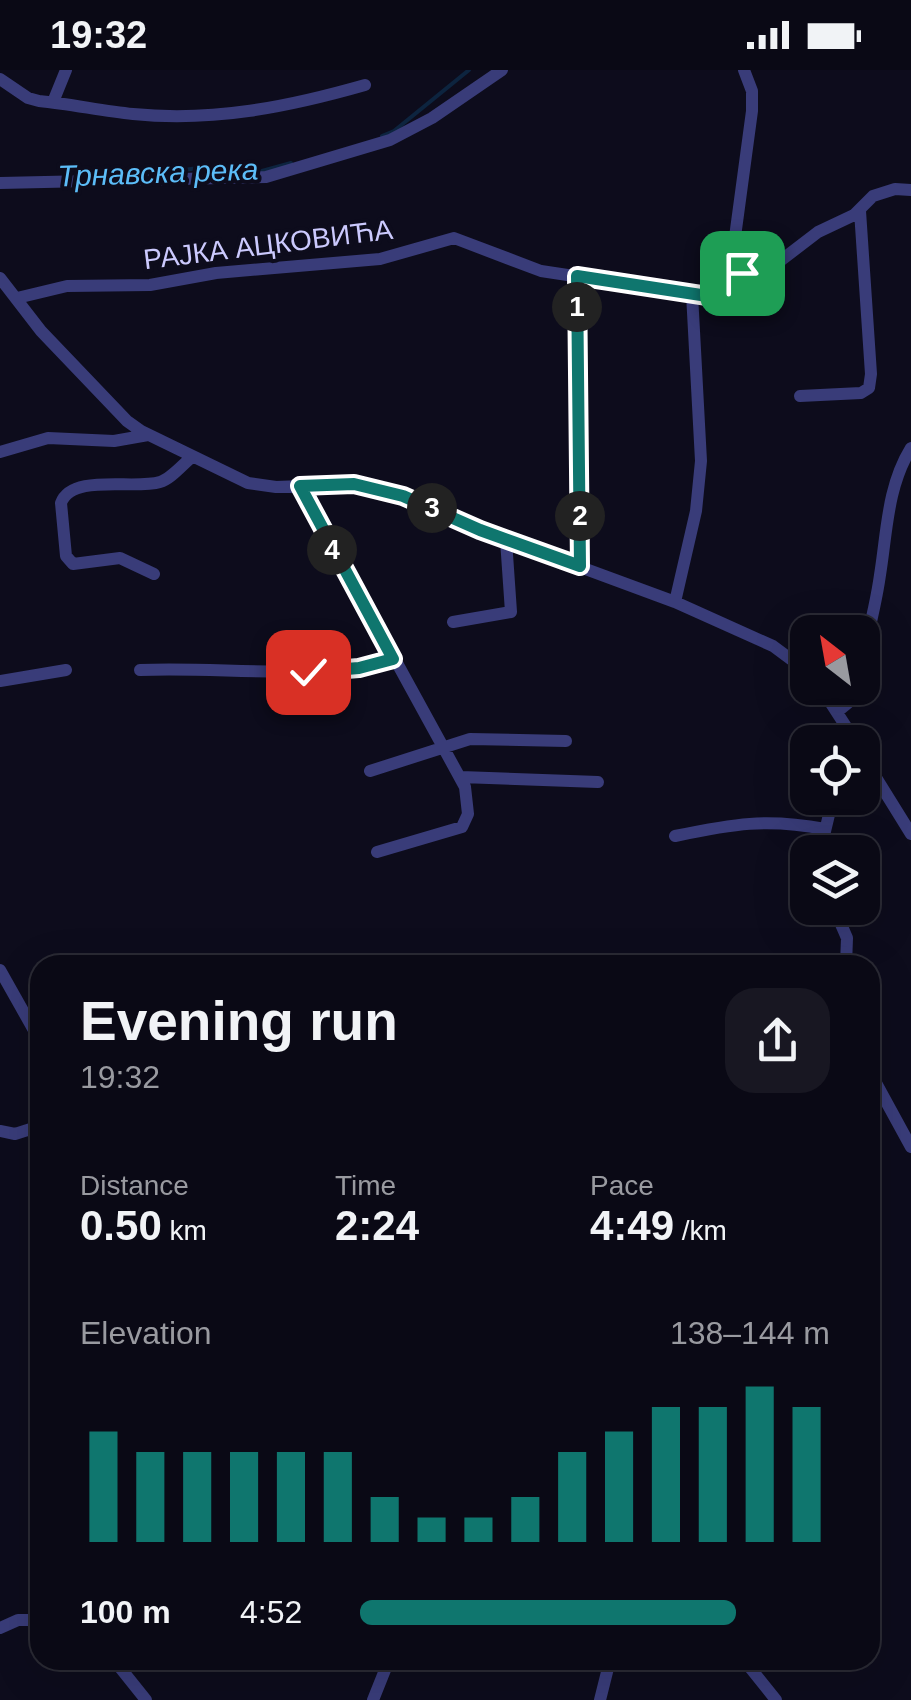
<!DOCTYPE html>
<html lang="en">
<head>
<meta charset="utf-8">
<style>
  :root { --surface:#0a0915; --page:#181722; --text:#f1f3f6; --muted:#999aa0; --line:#2a2a34; --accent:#0f766e }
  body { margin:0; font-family:Arial,sans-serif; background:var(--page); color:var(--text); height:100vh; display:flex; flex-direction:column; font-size:38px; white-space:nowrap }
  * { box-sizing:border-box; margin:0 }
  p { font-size:32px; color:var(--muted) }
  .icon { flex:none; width:55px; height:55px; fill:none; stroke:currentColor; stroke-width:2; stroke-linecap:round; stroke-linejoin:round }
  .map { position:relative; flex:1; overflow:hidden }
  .side { position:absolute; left:30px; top:885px; width:850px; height:715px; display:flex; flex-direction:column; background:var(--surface); border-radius:30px; box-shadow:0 10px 40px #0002,0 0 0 2px var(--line) }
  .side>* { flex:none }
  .needle { width:65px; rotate:329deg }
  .fabs { position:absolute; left:790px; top:545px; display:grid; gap:20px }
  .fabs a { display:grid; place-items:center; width:90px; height:90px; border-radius:20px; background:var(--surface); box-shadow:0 10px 40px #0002,0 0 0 2px var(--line); font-size:50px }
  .pin { position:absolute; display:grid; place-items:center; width:85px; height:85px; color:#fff; margin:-42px; border-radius:20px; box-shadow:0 5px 15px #0006 }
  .km { position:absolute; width:50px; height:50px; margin:-25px; border-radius:50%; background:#222; color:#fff; font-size:28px; line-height:50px; text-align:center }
  .round { display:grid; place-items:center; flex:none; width:105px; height:105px; border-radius:30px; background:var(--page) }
  .summary { display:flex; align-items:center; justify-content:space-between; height:170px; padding:0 50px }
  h1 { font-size:55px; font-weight:600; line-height:75px }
  .stats { display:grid; grid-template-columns:repeat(3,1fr); gap:15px; height:170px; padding:10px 50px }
  .stats div { display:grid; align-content:center }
  .stats b { font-size:42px; font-weight:600 }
  .stats small { font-size:28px; font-weight:400 }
  .stats p { font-size:28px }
  .chart { height:280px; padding:20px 50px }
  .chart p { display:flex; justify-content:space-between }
  .chart svg { width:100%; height:180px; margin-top:10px; stroke:var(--accent); stroke-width:6 }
  ul { padding:0 50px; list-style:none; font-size:32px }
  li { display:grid; grid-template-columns:160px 120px 1fr; align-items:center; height:75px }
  li i { height:25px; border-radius:12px; background:var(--accent) }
  .status { display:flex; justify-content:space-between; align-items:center; height:70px; padding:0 50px; background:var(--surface); direction:ltr }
  .status svg { height:28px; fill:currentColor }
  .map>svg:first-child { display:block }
</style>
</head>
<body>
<div class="status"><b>19:32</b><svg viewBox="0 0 49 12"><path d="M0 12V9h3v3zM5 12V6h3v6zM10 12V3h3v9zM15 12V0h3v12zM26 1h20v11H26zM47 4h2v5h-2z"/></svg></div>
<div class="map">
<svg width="911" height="1630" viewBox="0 0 911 1630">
  <rect width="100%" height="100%" fill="#0d0c1c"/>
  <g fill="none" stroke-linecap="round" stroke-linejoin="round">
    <!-- stream -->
    <path stroke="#0d243f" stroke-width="4" d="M 382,66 L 394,61 L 469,0
      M 262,101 L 291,93
      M 163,103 L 198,98 L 233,102"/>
    <!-- minor -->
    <path stroke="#393c79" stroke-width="12" d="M 0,9 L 28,28 L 39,31 C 71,34 102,41 133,44 C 213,52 288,37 365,15
      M 53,32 L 66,0
      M 0,113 L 266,107 L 390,70 L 432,48 L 502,0
      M 577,206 L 580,496
      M 0,208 L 41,261 L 127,351 L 141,361 L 248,413 L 276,417 L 354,414 L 403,425 L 480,460 L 675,532 L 773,576 L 808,602
      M 732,208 L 742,203 L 771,198 L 818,162 L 854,145 L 873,126 L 895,119 L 911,120
      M 17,228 L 67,216 L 150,215 L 216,203 L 380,189 L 454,168 L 541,201 L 713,227 L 724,221 L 732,208 L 730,204 L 752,41 L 752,21 L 744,0
      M 800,326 L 861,323 L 869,318 L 871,304 L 860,141
      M 0,382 L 48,368 L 114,371 L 148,365
      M 300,416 L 465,717 L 468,744 L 462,757 L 377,782
      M 154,504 L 120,488 L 73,494 L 66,486 L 61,433 C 72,403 134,420 160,412 C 171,409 183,394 192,387
      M 675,532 L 696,441 L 701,391 L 692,224
      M 453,552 L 511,542 L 506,470
      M 862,589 C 869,561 876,534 880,505 C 887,462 887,417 911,378
      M 140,600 C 224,596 311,612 393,589
      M 0,611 L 66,600
      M 821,618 L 856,672
      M 838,641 L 849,632 L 856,618
      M 862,685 L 911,764
      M 370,701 L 470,669 L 566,671
      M 461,707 L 598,712
      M 675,766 C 733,754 766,748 825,759
      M 820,782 L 833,728
      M 834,838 L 847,868 L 846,895
      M 0,900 L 40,971
      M 870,1002 L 911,1077
      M 0,1061 L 15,1064 L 40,1056
      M 0,1558 L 18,1550 L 40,1550
      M 114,1590 L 146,1630
      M 744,1590 L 776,1630
      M 373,1630 L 389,1590
      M 600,1630 L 610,1590"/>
  </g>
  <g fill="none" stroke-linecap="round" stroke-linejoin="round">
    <!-- route casing -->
    <g stroke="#fff" stroke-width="20">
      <path id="route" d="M 308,602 L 359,598 L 393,589 L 300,416 L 354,414 L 403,426 L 480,460 L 580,496 L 577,206 L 714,227 L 742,203"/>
    </g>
    <!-- route -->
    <use href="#route" stroke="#0f766e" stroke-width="12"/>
  </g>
  <g text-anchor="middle" stroke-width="8" stroke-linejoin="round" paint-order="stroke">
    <!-- street labels -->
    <g font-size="28" fill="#cbc9fd" stroke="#0d0c1c">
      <text transform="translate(268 174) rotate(-7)" y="10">РАЈКА АЦКОВИЋА</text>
    </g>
    <!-- water labels -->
    <g font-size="30" font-style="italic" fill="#5cbdf8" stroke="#0d0c1c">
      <text transform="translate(158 103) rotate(-2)" y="10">Трнавска река</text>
    </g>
  </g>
</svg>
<div class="fabs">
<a><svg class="needle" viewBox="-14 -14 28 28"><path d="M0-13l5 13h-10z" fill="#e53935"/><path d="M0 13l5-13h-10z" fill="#999aa0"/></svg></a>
<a><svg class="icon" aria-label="locate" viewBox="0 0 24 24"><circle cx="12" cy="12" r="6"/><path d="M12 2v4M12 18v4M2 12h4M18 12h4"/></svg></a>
<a><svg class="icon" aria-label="layers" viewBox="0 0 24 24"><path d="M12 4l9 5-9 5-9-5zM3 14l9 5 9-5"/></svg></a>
</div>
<div class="pin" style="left:742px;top:203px;background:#1e9e55"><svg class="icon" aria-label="arrive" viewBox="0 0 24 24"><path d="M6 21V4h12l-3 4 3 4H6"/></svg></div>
<div class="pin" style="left:308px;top:602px;background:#d93025"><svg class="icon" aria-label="check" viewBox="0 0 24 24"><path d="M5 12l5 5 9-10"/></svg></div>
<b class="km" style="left:577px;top:237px">1</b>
<b class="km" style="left:580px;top:446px">2</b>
<b class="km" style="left:432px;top:438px">3</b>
<b class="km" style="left:332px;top:480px">4</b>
<section class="side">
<div class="summary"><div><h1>Evening run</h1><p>19:32</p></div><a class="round"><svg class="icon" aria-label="share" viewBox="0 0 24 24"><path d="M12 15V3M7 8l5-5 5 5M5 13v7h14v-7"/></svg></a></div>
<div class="stats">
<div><p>Distance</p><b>0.50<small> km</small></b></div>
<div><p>Time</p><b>2:24</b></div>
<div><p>Pace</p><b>4:49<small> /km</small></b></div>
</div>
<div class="chart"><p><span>Elevation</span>138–144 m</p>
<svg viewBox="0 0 160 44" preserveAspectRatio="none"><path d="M5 44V17M15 44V22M25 44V22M35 44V22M45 44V22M55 44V22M65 44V33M75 44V38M85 44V38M95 44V33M105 44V22M115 44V17M125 44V11M135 44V11M145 44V6M155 44V11"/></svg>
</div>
<ul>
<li><b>100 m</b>4:52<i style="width:80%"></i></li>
</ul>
</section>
</div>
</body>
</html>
